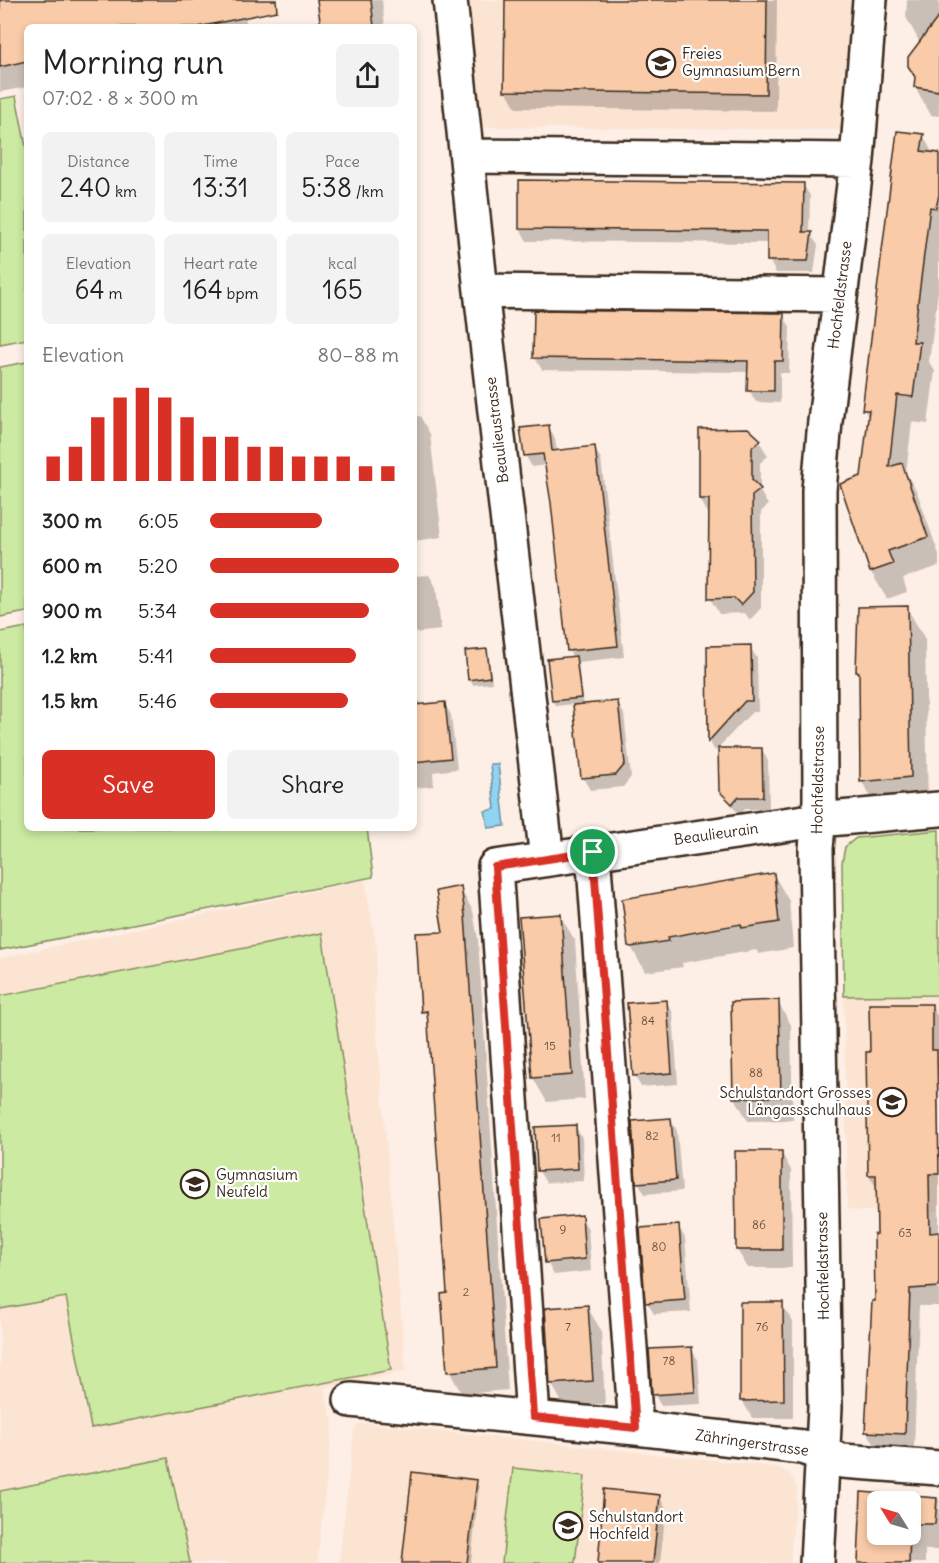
<!DOCTYPE html>
<html lang="en">
<head>
<meta charset="utf-8">
<style>
  :root { --surface:#fff; --page:#f2f2f2; --text:#222; --muted:#767676; --accent:#d93025 }
  body { margin:0; font-family:Delius,sans-serif; background:var(--page); color:var(--text); height:100vh; display:flex; flex-direction:column; font-size:22px; white-space:nowrap }
  * { box-sizing:border-box; margin:0 }
  p { font-size:20px; color:var(--muted) }
  .icon { flex:none; width:33px; height:33px; fill:none; stroke:currentColor; stroke-width:2; stroke-linecap:round; stroke-linejoin:round }
  .map { position:relative; flex:1; overflow:hidden }
  .panel { position:absolute; left:24px; top:24px; width:393px; height:807px; display:flex; flex-direction:column; background:var(--surface); border-radius:9px; box-shadow:0 3px 9px #0003 }
  .panel>* { flex:none }
  .needle { width:39px; rotate:307deg }
  .buttons { position:absolute; left:867px; top:1491px; display:grid; gap:12px }
  .buttons a { display:grid; place-items:center; width:54px; height:54px; border-radius:9px; background:var(--surface); box-shadow:0 3px 9px #0003; font-size:30px }
  .pin { position:absolute; display:grid; place-items:center; width:51px; height:51px; color:#fff; margin:-26px; border:3px solid #fff; border-radius:50%; box-shadow:0 2px 6px #0007 }
  .round { display:grid; place-items:center; flex:none; width:63px; height:63px; border-radius:9px; background:var(--page) }
  .head { display:flex; align-items:center; justify-content:space-between; height:102px; padding:0 18px }
  h1 { font-size:33px; font-weight:600; line-height:45px }
  .metrics { display:grid; grid-template-columns:repeat(3,1fr); gap:9px; height:102px; padding:6px 18px }
  .metrics div { display:grid; align-content:center; border-radius:9px; background:var(--page); text-align:center }
  .metrics b { font-size:26px; font-weight:600 }
  .metrics small { font-size:16px; font-weight:400 }
  .metrics p { font-size:16px }
  .chart { height:168px; padding:12px 18px }
  .chart p { display:flex; justify-content:space-between }
  .chart svg { width:100%; height:108px; margin-top:6px; stroke:var(--accent); stroke-width:6 }
  .action { display:flex; gap:12px; margin-top:auto; padding:12px 18px }
  .action a { flex:1; height:69px; border-radius:9px; background:var(--accent); color:#fff; font-size:24px; font-weight:600; line-height:69px; text-align:center }
  .action a+a { background:var(--page); color:var(--text) }
  ul { padding:0 18px; list-style:none; font-size:20px }
  li { display:grid; grid-template-columns:96px 72px 1fr; align-items:center; height:45px }
  li i { height:15px; border-radius:8px; background:var(--accent) }
  .map>svg:first-child { display:block }
</style>
</head>
<body>
<div class="map">
<svg width="939" height="1563" viewBox="0 0 939 1563">
  <rect width="100%" height="100%" fill="#fdefe5"/>
  <filter id="ink" filterUnits="userSpaceOnUse"><feTurbulence type="fractalNoise" baseFrequency=".0167" numOctaves="2"/><feDisplacementMap in="SourceGraphic" scale="12" xChannelSelector="R" yChannelSelector="G"/><feConvolveMatrix kernelMatrix="1 2 1 2 8 2 1 2 1" color-interpolation-filters="sRGB"/></filter>
  <g filter="url(#ink)">
    <!-- built -->
    <path fill="#fce4d3" d="M 459,0 L 860,0 L 850,130 L 474,127 Z
      M 939,830 L 939,1211 L 855,1211 L 847,1208 L 842,856 L 848,843 L 856,838 Z
      M 365,880 L 377,952 L 374,997 L 406,1371 L 324,1388 L 333,1423 L 317,1563 L 0,1563 L 0,958 Z
      M 365,1423 L 777,1467 L 787,1472 L 794,1479 L 797,1490 L 790,1563 L 339,1563 L 354,1431 L 357,1425 Z"/>
    <!-- green -->
    <path fill="#cceaa1" stroke="#848a60" stroke-width="1.5" d="M 16,96 L 27,152 L 27,339 L 0,344 L 0,99 Z
      M 27,362 L 27,612 L 0,617 L 0,367 Z
      M 27,627 L 27,828 L 367,828 L 373,877 L 0,950 L 0,632 Z
      M 939,830 L 939,995 L 844,996 L 842,863 L 845,847 L 856,838 Z
      M 322,933 L 391,1370 L 91,1428 L 66,1297 L 0,1309 L 0,996 Z
      M 168,1458 L 190,1563 L 0,1563 L 0,1491 Z
      M 513,1468 L 585,1476 L 575,1563 L 502,1563 Z"/>
    <!-- water -->
    <path fill="#90d3f2" stroke="#6e8f9d" stroke-width="1.5" d="M 490,764 L 498,764 L 505,826 L 488,828 L 485,811 L 495,809 Z"/>
    <!-- shadow -->
    <path fill="#0003" fill-rule="evenodd" d="M 0,0 L 242,0 L 247,27 L 27,27 L 27,87 L 0,92 Z
      M 319,0 L 382,0 L 385,27 L 322,27 Z
      M 507,0 L 777,0 L 776,111 L 516,108 L 506,90 Z
      M 907,0 L 939,0 L 939,116 L 931,115 L 915,87 L 920,43 L 906,17 Z
      M 923,135 L 933,154 L 939,155 L 939,285 L 929,362 L 935,371 L 928,424 L 912,422 L 906,473 L 917,492 L 939,555 L 939,566 L 903,578 L 907,592 L 887,599 L 871,572 L 842,484 L 863,477 L 869,419 L 864,409 Z
      M 803,184 L 810,196 L 809,233 L 818,245 L 814,273 L 776,273 L 769,260 L 769,243 L 527,241 L 520,229 Z
      M 783,315 L 790,327 L 789,373 L 780,373 L 780,403 L 756,402 L 749,390 L 749,372 L 542,370 L 535,358 Z
      M 414,341 L 417,363 L 414,364 Z
      M 420,416 L 430,434 L 442,537 L 414,541 L 414,417 Z
      M 548,426 L 555,438 L 557,452 L 594,448 L 601,459 L 624,657 L 578,662 L 583,706 L 617,702 L 624,714 L 631,777 L 623,787 L 590,790 L 583,778 L 574,704 L 556,706 L 553,701 L 573,658 L 569,651 L 546,465 L 532,467 L 525,455 Z
      M 700,430 L 759,441 L 768,456 L 760,463 L 760,491 L 768,505 L 761,512 L 761,608 L 750,620 L 745,613 L 719,614 L 710,598 L 709,515 L 700,499 Z
      M 429,575 L 436,587 L 441,630 L 414,633 L 414,576 Z
      M 907,608 L 925,639 L 928,808 L 880,813 L 862,782 L 860,676 L 858,671 Z
      M 750,647 L 757,658 L 758,712 L 752,712 L 715,751 L 709,741 L 708,648 Z
      M 486,651 L 489,656 L 492,683 L 473,685 L 470,680 Z
      M 414,689 L 421,705 L 444,703 L 451,715 L 457,769 L 433,772 L 434,786 L 414,788 Z
      M 762,749 L 768,761 L 769,809 L 745,809 L 739,815 L 721,791 Z
      M 774,875 L 789,901 L 793,948 L 759,954 L 756,950 L 682,963 L 683,967 L 645,972 L 630,945 Z
      M 460,888 L 473,911 L 478,939 L 508,1390 L 462,1394 L 449,1371 L 448,1295 L 429,1022 L 423,1011 Z
      M 560,916 L 575,940 L 585,1099 L 547,1102 L 533,1078 Z
      M 666,1001 L 673,1013 L 678,1084 L 641,1087 L 634,1075 Z
      M 778,1002 L 791,1025 L 793,1120 L 748,1121 L 735,1098 L 733,1003 Z
      M 931,1005 L 939,1019 L 939,1306 L 919,1306 L 914,1450 L 877,1448 L 867,1432 L 878,1235 L 877,1189 L 869,1175 L 871,1053 Z
      M 670,1119 L 677,1131 L 682,1191 L 645,1194 L 638,1182 Z
      M 575,1126 L 582,1138 L 584,1181 L 546,1183 L 539,1171 Z
      M 737,1152 L 781,1152 L 791,1170 L 792,1268 L 748,1268 L 737,1250 Z
      M 581,1217 L 588,1229 L 591,1271 L 554,1275 L 547,1262 Z
      M 678,1226 L 685,1238 L 691,1312 L 654,1314 L 647,1302 Z
      M 782,1304 L 793,1322 L 793,1418 L 752,1418 L 742,1400 Z
      M 587,1307 L 601,1330 L 605,1404 L 564,1406 L 551,1383 Z
      M 691,1348 L 698,1360 L 701,1404 L 661,1406 L 654,1394 Z
      M 476,1481 L 479,1487 L 471,1563 L 403,1563 Z
      M 605,1491 L 659,1496 L 666,1508 L 660,1563 L 598,1563 Z
      M 863,1494 L 939,1499 L 939,1550 L 925,1550 L 925,1563 L 859,1563 ZM 878,1502 L 910,1502 L 910,1534 L 878,1534 Z"/>
    <!-- building -->
    <path fill="#f9cba8" stroke="#3b2a1e" stroke-width="1.5" d="M 0,0 L 276,0 L 277,11 L 198,27 L 27,27 L 27,61 L 0,67 Z
      M 317,0 L 371,0 L 374,27 L 321,27 Z
      M 505,0 L 767,0 L 766,94 L 504,91 Z
      M 939,16 L 939,91 L 914,87 L 915,77 L 908,66 L 908,57 Z
      M 897,131 L 924,134 L 921,151 L 939,153 L 939,195 L 936,208 L 930,207 L 913,342 L 920,342 L 913,397 L 897,395 L 889,467 L 902,463 L 928,537 L 888,551 L 893,564 L 870,572 L 840,484 L 861,476 L 869,410 L 862,410 Z
      M 519,180 L 804,183 L 803,232 L 812,232 L 808,261 L 767,261 L 767,231 L 519,229 Z
      M 534,310 L 784,313 L 783,361 L 774,361 L 774,391 L 747,391 L 748,361 L 533,358 Z
      M 549,425 L 552,451 L 595,446 L 618,646 L 567,651 L 551,503 L 543,454 L 524,456 L 520,428 Z
      M 748,428 L 761,440 L 752,447 L 752,480 L 761,489 L 752,496 L 753,592 L 741,605 L 734,598 L 708,599 L 709,499 L 699,499 L 699,429 Z
      M 908,606 L 911,777 L 860,782 L 859,672 L 856,672 L 858,607 Z
      M 751,645 L 752,701 L 745,701 L 708,742 L 707,646 Z
      M 487,649 L 490,677 L 468,680 L 465,651 Z
      M 576,656 L 581,698 L 552,701 L 547,659 Z
      M 618,701 L 625,764 L 616,775 L 581,778 L 573,705 Z
      M 445,702 L 451,758 L 414,762 L 414,705 Z
      M 718,748 L 762,748 L 763,797 L 738,797 L 732,804 L 719,791 Z
      M 774,873 L 779,922 L 742,928 L 741,924 L 668,937 L 669,941 L 631,947 L 628,946 L 622,899 Z
      M 461,886 L 465,915 L 496,1368 L 447,1372 L 441,1294 L 447,1293 L 427,1011 L 421,1012 L 416,933 L 443,932 L 436,891 Z
      M 561,914 L 572,1075 L 532,1078 L 519,917 Z
      M 667,1000 L 672,1073 L 633,1076 L 627,1003 Z
      M 779,1000 L 781,1097 L 733,1098 L 731,1002 Z
      M 869,1004 L 932,1004 L 932,1050 L 937,1050 L 939,1174 L 929,1174 L 930,1233 L 939,1232 L 939,1287 L 910,1289 L 905,1434 L 865,1432 L 872,1301 L 875,1301 L 874,1234 L 877,1234 L 876,1175 L 868,1175 L 866,1052 L 870,1052 Z
      M 671,1118 L 676,1180 L 636,1183 L 632,1121 Z
      M 576,1125 L 578,1169 L 537,1171 L 535,1127 Z
      M 735,1151 L 782,1151 L 782,1250 L 736,1250 Z
      M 582,1215 L 585,1259 L 545,1263 L 541,1219 Z
      M 679,1225 L 685,1300 L 645,1303 L 640,1228 Z
      M 740,1302 L 783,1302 L 784,1400 L 740,1401 Z
      M 588,1305 L 593,1381 L 550,1384 L 545,1308 Z
      M 692,1347 L 695,1392 L 652,1395 L 649,1349 Z
      M 412,1472 L 477,1480 L 467,1563 L 402,1563 Z
      M 604,1489 L 660,1495 L 653,1563 L 598,1563 Z
      M 861,1492 L 937,1498 L 935,1524 L 911,1524 L 910,1530 L 910,1502 L 878,1502 L 878,1534 L 910,1534 L 909,1563 L 858,1563 Z"/>
    <g fill="none" stroke-linecap="round" stroke-linejoin="round">
      <!-- minor casing -->
      <g stroke="#3b2a1e" stroke-width="38">
        <path id="minor" d="M 450,0 L 481,291 L 547,859
          M 467,156 L 857,160
          M 481,291 L 840,295
          M 593,852 L 636,1428
          M 351,1400 L 636,1428 L 802,1447 L 842,1461 L 939,1468
          M 533,1417 L 495,867 L 818,820 L 939,809
          M 817,1563 L 825,1407 L 816,849 L 820,800 L 819,490 L 825,421 L 857,160 L 870,0"/>
      </g>
      <!-- minor -->
      <use href="#minor" stroke="#fff" stroke-width="33"/>
    </g>
  </g>
  <g fill="none" stroke-linecap="round" stroke-linejoin="round" filter="url(#ink)">
    <!-- route casing -->
    <g stroke="#fff" stroke-width="12">
      <path id="route" d="M 593,852 L 636,1428 L 533,1417 L 532,1401 L 495,867 Z"/>
    </g>
    <!-- route -->
    <use href="#route" stroke="#d93025" stroke-width="8"/>
  </g>
  <!-- icons -->
  <defs>
    <g id="school-ring" transform="scale(1.5)"><circle r="9.5" fill="#fff" stroke="#3b2a1e" stroke-width="1.5"/><path d="M0-5L7-2L0 1L-7-2ZM-4 1L0 2.5L4 1V4Q0 6-4 4Z" fill="#3b2a1e"/></g>
  </defs>
  <g fill-rule="evenodd">
    <use href="#school-ring" x="661" y="63"/>
    <use href="#school-ring" x="892" y="1102"/>
    <use href="#school-ring" x="195" y="1184"/>
    <use href="#school-ring" x="568" y="1526"/>
  </g>
  <g text-anchor="middle" stroke-width="4.5" stroke-linejoin="round" paint-order="stroke">
    <!-- number labels -->
    <g font-size="12" fill="#6a5240">
      <text x="648" y="1025">84</text>
      <text x="550" y="1050">15</text>
      <text x="756" y="1077">88</text>
      <text x="652" y="1140">82</text>
      <text x="556" y="1142">11</text>
      <text x="759" y="1229">86</text>
      <text x="563" y="1234">9</text>
      <text x="905" y="1237">63</text>
      <text x="659" y="1251">80</text>
      <text x="466" y="1296">2</text>
      <text x="568" y="1331">7</text>
      <text x="762" y="1331">76</text>
      <text x="669" y="1365">78</text>
    </g>
    <!-- poi labels -->
    <g font-size="15" fill="#3b2a1e" stroke="#fff" text-anchor="start">
      <text x="682" y="59">Freies<tspan x="682" dy="17">Gymnasium Bern</tspan></text>
      <text x="871" y="1098" text-anchor="end">Schulstandort Grosses<tspan x="871" dy="17">Längassschulhaus</tspan></text>
      <text x="216" y="1180">Gymnasium<tspan x="216" dy="17">Neufeld</tspan></text>
      <text x="589" y="1522">Schulstandort<tspan x="589" dy="17">Hochfeld</tspan></text>
    </g>
    <!-- street labels -->
    <g font-size="15" fill="#3b2a1e" stroke="#fff">
      <text transform="translate(840 295) rotate(-83)" y="5">Hochfeldstrasse</text>
      <text transform="translate(497 430) rotate(-97)" y="5">Beaulieustrasse</text>
      <text transform="translate(818 780) rotate(-89)" y="5">Hochfeldstrasse</text>
      <text transform="translate(716 834) rotate(-8)" y="5">Beaulieurain</text>
      <text transform="translate(823 1266) rotate(-91)" y="5">Hochfeldstrasse</text>
      <text transform="translate(752 1443) rotate(8)" y="5">Zähringerstrasse</text>
    </g>
  </g>
</svg>
<div class="buttons">
<a><svg class="needle" viewBox="-14 -14 28 28"><path d="M0-13l5 13h-10z" fill="#e53935"/><path d="M0 13l5-13h-10z" fill="#767676"/></svg></a>
</div>
<div class="pin" style="left:593px;top:852px;background:#1e9e55"><svg class="icon" aria-label="arrive" viewBox="0 0 24 24"><path d="M6 21V4h12l-3 4 3 4H6"/></svg></div>
<section class="panel">
<div class="head"><div><h1>Morning run</h1><p>07:02 · 8 × 300 m</p></div><a class="round"><svg class="icon" aria-label="share" viewBox="0 0 24 24"><path d="M12 15V3M7 8l5-5 5 5M5 13v7h14v-7"/></svg></a></div>
<div class="metrics">
<div><p>Distance</p><b>2.40<small> km</small></b></div>
<div><p>Time</p><b>13:31</b></div>
<div><p>Pace</p><b>5:38<small> /km</small></b></div>
</div>
<div class="metrics">
<div><p>Elevation</p><b>64<small> m</small></b></div>
<div><p>Heart rate</p><b>164<small> bpm</small></b></div>
<div><p>kcal</p><b>165</b></div>
</div>
<div class="chart"><p><span>Elevation</span>80–88 m</p>
<svg viewBox="0 0 160 44" preserveAspectRatio="none"><path d="M5 44V34M15 44V30M25 44V18M35 44V10M45 44V6M55 44V10M65 44V18M75 44V26M85 44V26M95 44V30M105 44V30M115 44V34M125 44V34M135 44V34M145 44V38M155 44V38"/></svg>
</div>
<ul>
<li><b>300 m</b>6:05<i style="width:59%"></i></li>
<li><b>600 m</b>5:20<i style="width:100%"></i></li>
<li><b>900 m</b>5:34<i style="width:84%"></i></li>
<li><b>1.2 km</b>5:41<i style="width:77%"></i></li>
<li><b>1.5 km</b>5:46<i style="width:73%"></i></li>
</ul>
<div class="action"><a>Save</a><a>Share</a></div>
</section>
</div>
</body>
</html>
